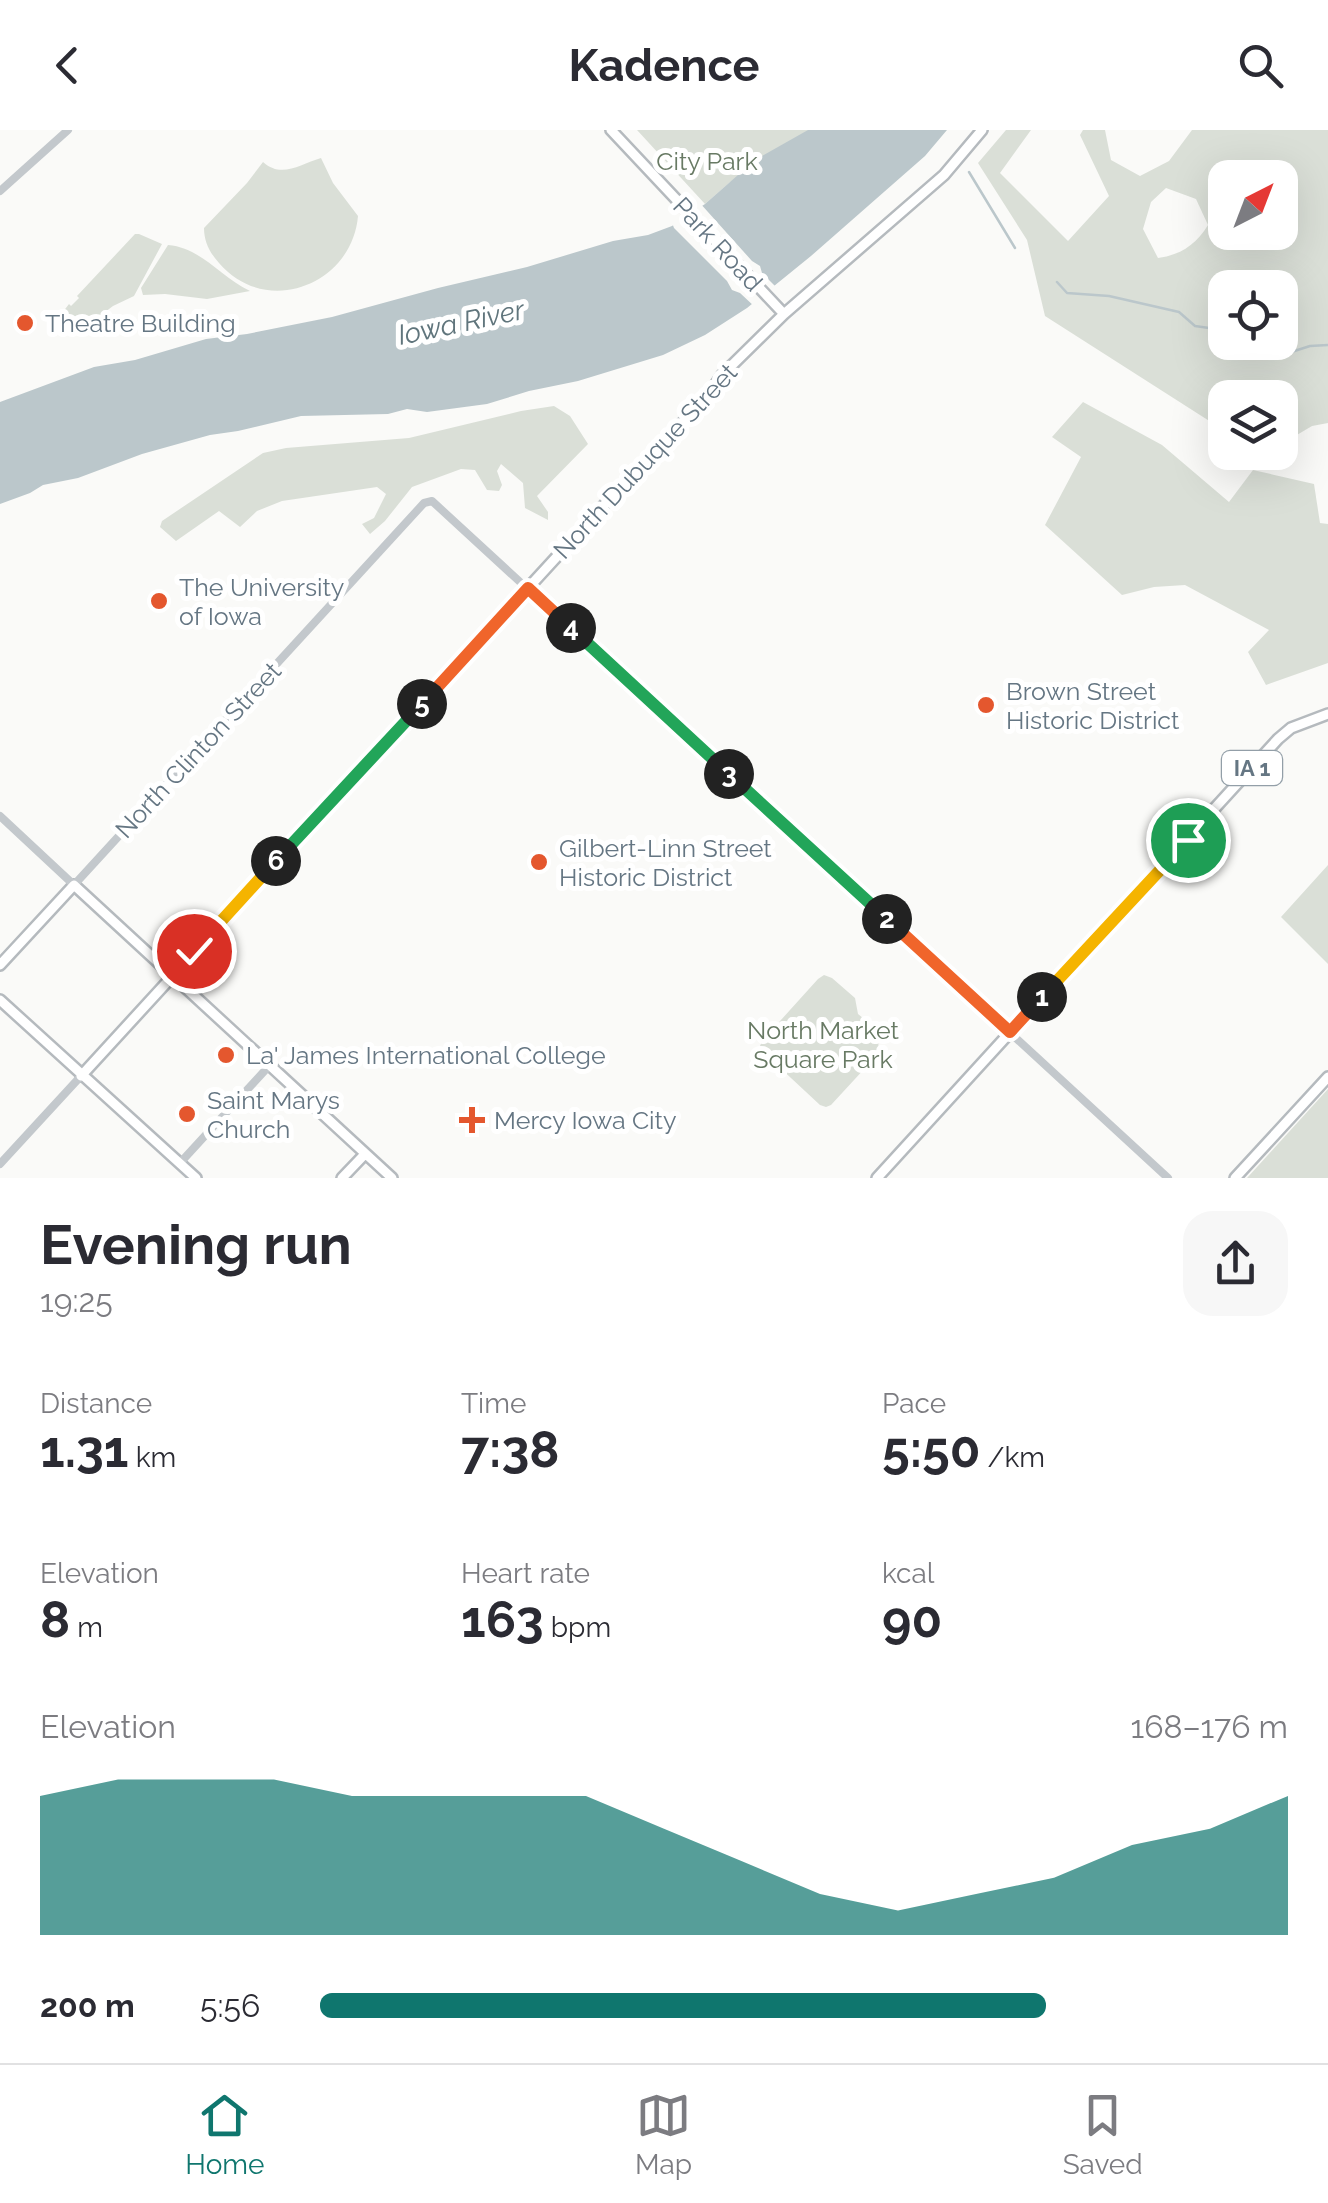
<!DOCTYPE html>
<html lang="en">
<head>
<meta charset="utf-8">
<style>
  :root { --surface:#fff; --page:#f7f7f7; --text:#2b2b33; --muted:#7c7c81; --line:#e1e1e2; --accent:#0f766e }
  body { margin:0; font-family:Raleway,sans-serif; background:var(--page); color:var(--text); height:100vh; display:flex; flex-direction:column; font-size:38px; white-space:nowrap }
  * { box-sizing:border-box; margin:0 }
  p { font-size:32px; color:var(--muted) }
  .icon { flex:none; width:55px; height:55px; fill:none; stroke:currentColor; stroke-width:2; stroke-linecap:round; stroke-linejoin:round }
  .map { position:relative; height:1048px; overflow:hidden }
  .side { display:flex; flex-direction:column; background:var(--surface); flex:1 }
  .side>* { flex:none }
  .needle { width:65px; rotate:42deg }
  .tools { position:absolute; left:1208px; top:30px; display:grid; gap:20px }
  .tools a { display:grid; place-items:center; width:90px; height:90px; border-radius:20px; background:var(--surface); box-shadow:0 10px 40px #0002; font-size:50px }
  .pin { position:absolute; display:grid; place-items:center; width:85px; height:85px; color:#fff; margin:-42px; border:5px solid #fff; border-radius:50%; box-shadow:0 2px 10px #0007 }
  .km { position:absolute; width:50px; height:50px; margin:-25px; border-radius:50%; background:#222; color:#fff; font-size:28px; line-height:50px; text-align:center }
  .round { display:grid; place-items:center; flex:none; width:105px; height:105px; border-radius:30px; background:var(--page) }
  .overview { display:flex; align-items:center; justify-content:space-between; height:170px; padding:0 40px }
  h1 { font-size:55px; font-weight:700; line-height:75px }
  .figures { display:grid; grid-template-columns:repeat(3,1fr); gap:15px; height:170px; padding:10px 40px }
  .figures div { display:grid; align-content:center }
  .figures b { font-size:50px; font-weight:700 }
  .figures small { font-size:28px; font-weight:400 }
  .figures p { font-size:28px }
  .chart { height:280px; padding:20px 40px }
  .chart p { display:flex; justify-content:space-between }
  .chart svg { width:100%; height:180px; margin-top:10px; fill:var(--accent); opacity:.7 }
  ul { padding:0 40px; list-style:none; font-size:32px }
  li { display:grid; grid-template-columns:160px 120px 1fr; align-items:center; height:75px }
  li i { height:25px; border-radius:12px; background:var(--accent) }
  header { display:flex; justify-content:space-between; align-items:center; height:130px; padding:0 40px; background:var(--surface); font-size:45px; font-weight:700 }
  .tabs { display:flex; justify-content:space-around; align-items:center; height:140px; border-top:2px solid var(--line); background:var(--surface); font-size:28px; color:var(--muted) }
  .tabs a { display:grid; justify-items:center; gap:5px }
  .tabs .selected { color:var(--accent) }
  .map>svg:first-child { display:block }
</style>
</head>
<body>
<header><svg class="icon" aria-label="back" viewBox="0 0 24 24"><path d="M15 5l-7 7 7 7"/></svg>Kadence<svg class="icon" aria-label="search" viewBox="0 0 24 24"><circle cx="10" cy="10" r="6"/><path d="M15 15l6 6"/></svg></header>
<div class="map">
<svg width="1328" height="1048" viewBox="0 0 1328 1048">
  <rect width="100%" height="100%" fill="#fafaf8"/>
  <!-- green -->
  <path fill="#dadfd7" fill-rule="evenodd" d="M 637,0 L 810,0 L 729,53 L 705,74 Z
    M 1006,0 L 1031,0 L 1000,43 L 1068,111 L 1109,66 L 1080,5 L 1083,0 L 1105,0 L 1111,30 L 1140,46 L 1169,31 L 1192,0 L 1328,0 L 1328,293 L 1312,296 L 1280,315 L 1280,268 L 1225,268 L 1225,301 L 1045,186 L 1027,110 L 978,33 ZM 1225,48 L 1280,48 L 1280,102 L 1225,102 ZM 1166,58 L 1196,69 L 1208,95 C 1196,115 1180,125 1158,128 L 1143,99 L 1151,72 ZM 1225,158 L 1280,158 L 1280,212 L 1225,212 Z
    M 321,28 L 333,53 L 358,86 C 352,155 266,188 219,133 C 210,123 204,112 204,98 L 247,53 L 263,32 C 282,49 300,34 321,28 Z
    M 135,104 L 139,104 L 162,114 L 134,166 L 113,176 L 92,192 L 81,195 L 62,194 L 59,187 L 69,174 L 71,176 L 79,168 L 77,166 Z
    M 168,115 C 202,118 220,147 250,161 L 207,169 L 165,164 L 143,165 L 141,158 Z
    M 1083,272 L 1162,315 L 1229,372 L 1253,340 L 1314,354 L 1320,393 L 1328,394 L 1328,533 L 1266,555 L 1248,522 L 1269,500 L 1185,455 L 1154,457 L 1122,465 L 1045,395 L 1081,327 L 1052,307 Z
    M 554,276 L 570,286 L 588,314 L 537,366 L 548,382 L 548,390 L 525,378 L 523,353 L 501,334 L 497,341 L 502,355 L 499,361 L 487,360 L 475,340 L 461,339 L 412,357 L 385,391 L 370,404 L 362,394 L 374,388 L 386,364 L 377,357 L 282,371 L 257,381 L 240,397 L 219,381 L 176,411 L 160,397 L 162,391 L 263,323 L 286,318 L 409,308 L 521,281 Z
    M 1328,735 L 1328,834 L 1281,787 Z
    M 824,845 L 832,848 L 855,868 L 858,884 L 879,901 L 878,924 L 831,975 L 826,977 L 820,975 L 762,921 L 760,916 L 762,911 L 818,849 Z
    M 1328,959 L 1328,1048 L 1247,1048 Z"/>
  <!-- water -->
  <path fill="#bbc7cb" d="M 808,0 L 947,0 L 925,26 L 811,126 L 747,178 L 705,205 L 663,225 L 578,251 L 529,261 L 487,274 L 427,282 L 407,279 L 388,284 L 301,286 L 238,301 L 210,305 L 142,324 L 78,348 L 43,355 L 30,363 L 0,374 L 0,272 L 94,237 L 135,230 L 206,209 L 247,204 L 332,187 L 438,158 L 527,137 L 613,111 L 648,105 L 672,96 L 705,74 L 755,30 Z"/>
  <!-- pier -->
  <path fill="#fafaf8" d="M 699,72 L 752,131 L 760,136 L 762,143 L 778,159 L 755,177 L 740,163 L 732,160 L 727,151 L 674,98 L 671,90 Z"/>
  <g fill="none" stroke-linecap="round" stroke-linejoin="round">
    <!-- stream -->
    <path stroke="#bbc7cb" stroke-width="2.5" d="M 969,42 L 1015,118
      M 1057,152 L 1067,163 L 1109,166 L 1179,182 L 1195,196 L 1216,199 L 1225,203
      M 1241,212 L 1249,222 L 1282,225 L 1310,216 L 1328,215"/>
    <!-- major casing -->
    <g stroke="#b5babe" stroke-width="14">
      <path id="major" d="M 611,0 L 784,184
        M 0,835 L 74,755 L 392,1048
        M 0,870 L 196,1048
        M 81,946 L 617,361 L 707,267 L 722,245 L 784,184 L 944,45 L 982,0
        M 342,1048 L 365,1024
        M 877,1048 L 1278,609 L 1291,598 L 1328,584
        M 1235,1048 L 1328,947"/>
    </g>
    <!-- minor -->
    <path stroke="#c3c8cc" stroke-width="8" d="M 0,61 L 68,0
      M 0,686 L 74,755 L 424,373 L 432,371 L 1168,1048
      M 180,1033 L 269,936
      M 0,1034 L 81,946"/>
    <!-- major -->
    <use href="#major" stroke="#fff" stroke-width="9"/>
  </g>
  <g fill="none" stroke-linecap="round" stroke-linejoin="round">
    <!-- split-1 casing -->
    <g stroke="#fff" stroke-width="20">
      <path id="split-1" d="M 1042,867 L 1188,710"/>
    </g>
    <!-- split-2 casing -->
    <g stroke="#fff" stroke-width="20">
      <path id="split-2" d="M 887,789 L 1010,902 L 1042,867"/>
    </g>
    <!-- split-3 casing -->
    <g stroke="#fff" stroke-width="20">
      <path id="split-3" d="M 729,644 L 887,789"/>
    </g>
    <!-- split-4 casing -->
    <g stroke="#fff" stroke-width="20">
      <path id="split-4" d="M 571,498 L 729,644"/>
    </g>
    <!-- split-5 casing -->
    <g stroke="#fff" stroke-width="20">
      <path id="split-5" d="M 422,574 L 528,458 L 571,498"/>
    </g>
    <!-- split-6 casing -->
    <g stroke="#fff" stroke-width="20">
      <path id="split-6" d="M 276,731 L 422,574"/>
    </g>
    <!-- split-7 casing -->
    <g stroke="#fff" stroke-width="20">
      <path id="split-7" d="M 194,821 L 276,731"/>
    </g>
    <!-- split-1 -->
    <use href="#split-1" stroke="#f5b400" stroke-width="12"/>
    <!-- split-2 -->
    <use href="#split-2" stroke="#f0652b" stroke-width="12"/>
    <!-- split-3 -->
    <use href="#split-3" stroke="#22a559" stroke-width="12"/>
    <!-- split-4 -->
    <use href="#split-4" stroke="#22a559" stroke-width="12"/>
    <!-- split-5 -->
    <use href="#split-5" stroke="#f0652b" stroke-width="12"/>
    <!-- split-6 -->
    <use href="#split-6" stroke="#22a559" stroke-width="12"/>
    <!-- split-7 -->
    <use href="#split-7" stroke="#f5b400" stroke-width="12"/>
  </g>
  <!-- markers -->
  <g fill="#e4572e" stroke="#fff" stroke-width="4">
    <circle cx="25" cy="193" r="10"/>
    <circle cx="159" cy="471" r="10"/>
    <circle cx="986" cy="575" r="10"/>
    <circle cx="539" cy="732" r="10"/>
    <circle cx="226" cy="925" r="10"/>
    <circle cx="187" cy="984" r="10"/>
    <path d="M467 975h10v10h10v10h-10v10h-10v-10h-10v-10h10z"/>
  </g>
  <g text-anchor="middle" stroke-width="10" stroke-linejoin="round" paint-order="stroke">
    <!-- shield labels -->
    <rect fill="#fff" stroke="#939fa8" stroke-width="2.5" x="1222" y="621" width="60" height="34" rx="8"/>
    <g font-size="22" font-weight="bold" fill="#657683">
      <text x="1252" y="646">IA 1</text>
    </g>
    <!-- park labels -->
    <g font-size="25" fill="#687a64" stroke="#fff">
      <text x="707" y="40">City Park</text>
      <text x="823" y="909">North Market<tspan x="823" dy="29">Square Park</tspan></text>
    </g>
    <!-- street labels -->
    <g font-size="25" fill="#657683" stroke="#fff">
      <text transform="translate(718 114) rotate(47)" y="9">Park Road</text>
      <text transform="translate(645 331) rotate(-47)" y="9">North Dubuque Street</text>
      <text transform="translate(198 620) rotate(-47)" y="9">North Clinton Street</text>
    </g>
    <!-- poi labels -->
    <g font-size="25" fill="#657683" stroke="#fff" text-anchor="start">
      <text x="45" y="202">Theatre Building</text>
      <text x="179" y="466">The University<tspan x="179" dy="29">of Iowa</tspan></text>
      <text x="1006" y="570">Brown Street<tspan x="1006" dy="29">Historic District</tspan></text>
      <text x="559" y="727">Gilbert-Linn Street<tspan x="559" dy="29">Historic District</tspan></text>
      <text x="246" y="934">La' James International College</text>
      <text x="207" y="979">Saint Marys<tspan x="207" dy="29">Church</tspan></text>
      <text x="494" y="999">Mercy Iowa City</text>
    </g>
    <!-- water labels -->
    <g font-size="28" font-style="italic" fill="#60757c" stroke="#fff">
      <text transform="translate(461 192) rotate(-12)" y="10">Iowa River</text>
    </g>
  </g>
</svg>
<div class="tools">
<a><svg class="needle" viewBox="-14 -14 28 28"><path d="M0-13l5 13h-10z" fill="#e53935"/><path d="M0 13l5-13h-10z" fill="#7c7c81"/></svg></a>
<a><svg class="icon" aria-label="locate" viewBox="0 0 24 24"><circle cx="12" cy="12" r="6"/><path d="M12 2v4M12 18v4M2 12h4M18 12h4"/></svg></a>
<a><svg class="icon" aria-label="layers" viewBox="0 0 24 24"><path d="M12 4l9 5-9 5-9-5zM3 14l9 5 9-5"/></svg></a>
</div>
<div class="pin" style="left:1188px;top:710px;background:#1e9e55"><svg class="icon" aria-label="arrive" viewBox="0 0 24 24"><path d="M6 21V4h12l-3 4 3 4H6"/></svg></div>
<div class="pin" style="left:194px;top:821px;background:#d93025"><svg class="icon" aria-label="check" viewBox="0 0 24 24"><path d="M5 12l5 5 9-10"/></svg></div>
<b class="km" style="left:1042px;top:867px">1</b>
<b class="km" style="left:887px;top:789px">2</b>
<b class="km" style="left:729px;top:644px">3</b>
<b class="km" style="left:571px;top:498px">4</b>
<b class="km" style="left:422px;top:574px">5</b>
<b class="km" style="left:276px;top:731px">6</b>
</div>
<section class="side">
<div class="overview"><div><h1>Evening run</h1><p>19:25</p></div><a class="round"><svg class="icon" aria-label="share" viewBox="0 0 24 24"><path d="M12 15V3M7 8l5-5 5 5M5 13v7h14v-7"/></svg></a></div>
<div class="figures">
<div><p>Distance</p><b>1.31<small> km</small></b></div>
<div><p>Time</p><b>7:38</b></div>
<div><p>Pace</p><b>5:50<small> /km</small></b></div>
</div>
<div class="figures">
<div><p>Elevation</p><b>8<small> m</small></b></div>
<div><p>Heart rate</p><b>163<small> bpm</small></b></div>
<div><p>kcal</p><b>90</b></div>
</div>
<div class="chart"><p><span>Elevation</span>168–176 m</p>
<svg viewBox="0 0 160 44" preserveAspectRatio="none"><path d="M0 44V10L10 6L20 6L30 6L40 10L50 10L60 10L70 10L80 18L90 26L100 34L110 38L120 34L130 30L140 22L150 18L160 10V44z"/></svg>
</div>
<ul>
<li><b>200 m</b>5:56<i style="width:75%"></i></li>
</ul>
</section>
<nav class="tabs">
<a class="selected"><svg class="icon" aria-label="home" viewBox="0 0 24 24"><path d="M3 11l9-7 9 7M6 9v11h12V9"/></svg>Home</a>
<a><svg class="icon" aria-label="map" viewBox="0 0 24 24"><path d="M3 6l6-2 6 2 6-2v14l-6 2-6-2-6 2zM9 4v14M15 6v14"/></svg>Map</a>
<a><svg class="icon" aria-label="saved" viewBox="0 0 24 24"><path d="M7 4h10v16l-5-4-5 4z"/></svg>Saved</a>
</nav>
</body>
</html>
